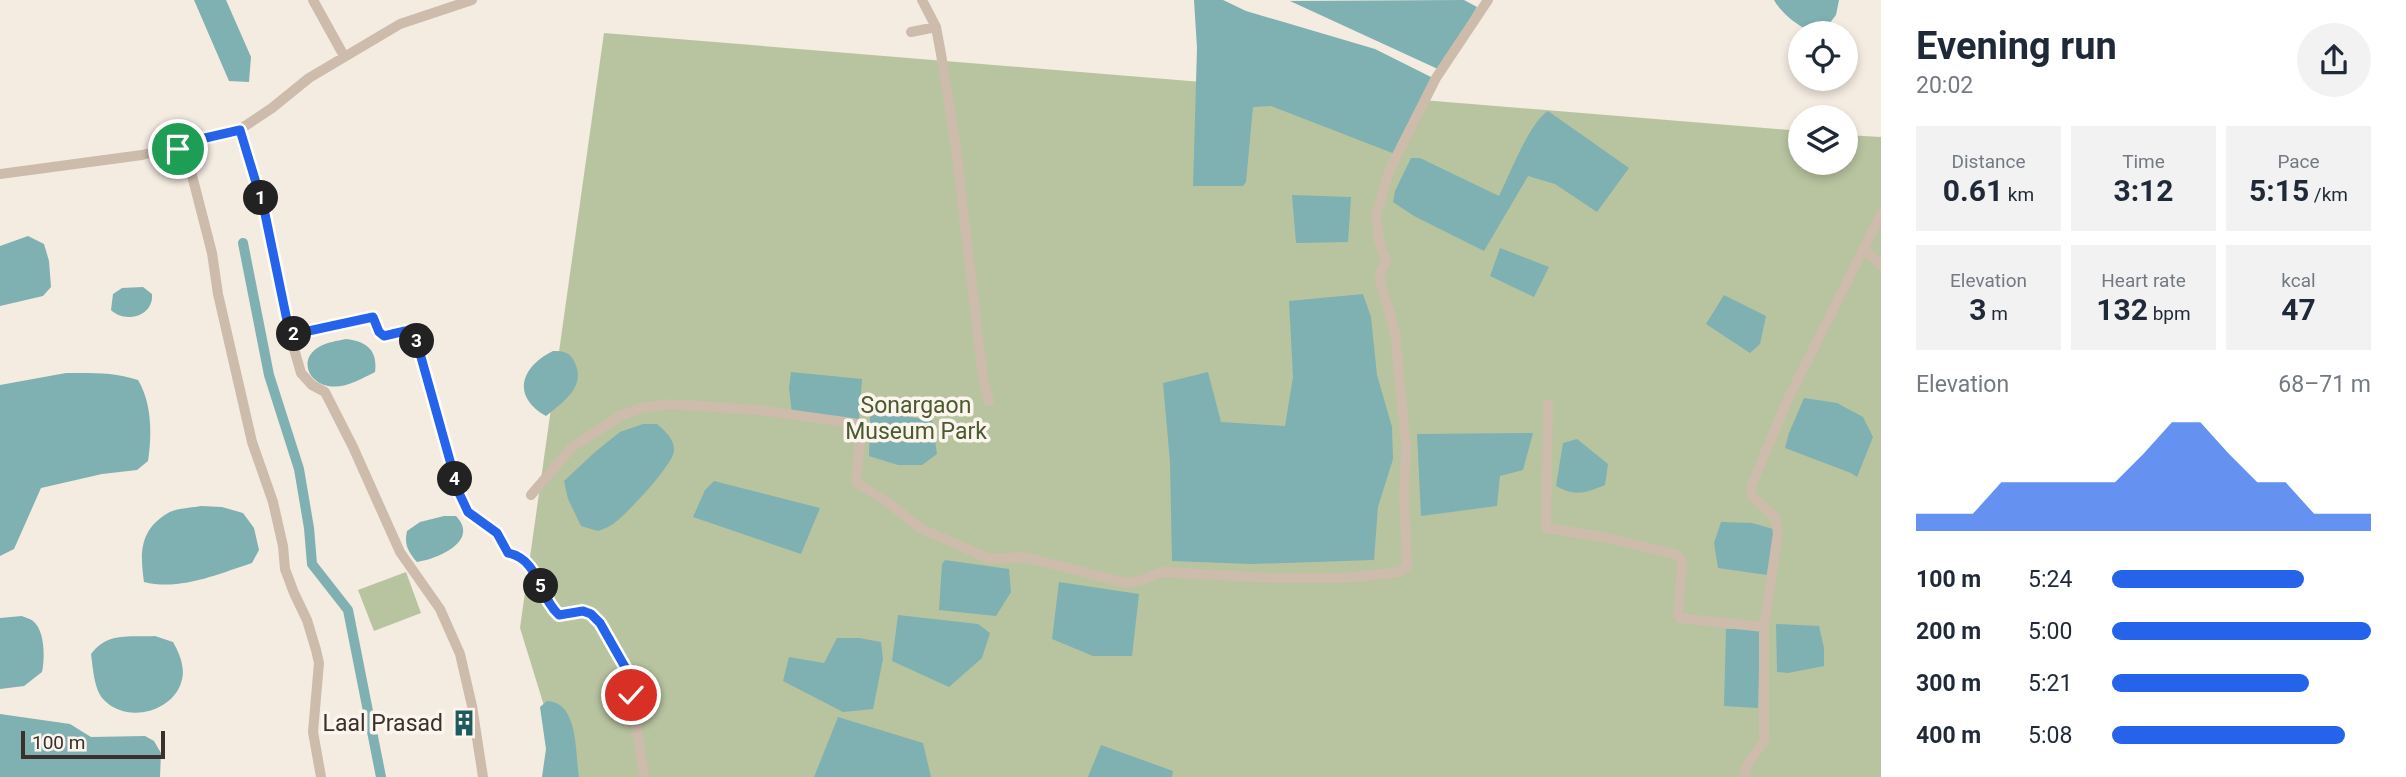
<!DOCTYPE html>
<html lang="en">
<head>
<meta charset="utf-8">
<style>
  :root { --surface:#fff; --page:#f2f2f3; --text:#1f2937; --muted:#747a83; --accent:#2563eb }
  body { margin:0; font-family:Roboto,sans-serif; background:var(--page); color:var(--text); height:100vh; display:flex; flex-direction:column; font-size:26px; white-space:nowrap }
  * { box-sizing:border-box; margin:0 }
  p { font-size:23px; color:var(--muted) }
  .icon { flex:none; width:38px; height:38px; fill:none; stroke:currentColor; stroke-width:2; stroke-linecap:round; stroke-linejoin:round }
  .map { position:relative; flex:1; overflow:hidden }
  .details { display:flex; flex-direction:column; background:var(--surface); width:525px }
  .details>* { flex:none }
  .controls { position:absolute; left:1788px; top:21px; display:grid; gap:14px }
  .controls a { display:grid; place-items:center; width:70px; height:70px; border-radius:50%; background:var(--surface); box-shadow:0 4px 10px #0003; font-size:35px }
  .scale { position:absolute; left:21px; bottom:18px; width:144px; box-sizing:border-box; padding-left:7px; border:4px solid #3b302b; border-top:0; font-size:19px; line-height:24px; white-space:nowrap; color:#3b302b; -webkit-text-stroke:5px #fbf5ee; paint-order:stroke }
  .pin { position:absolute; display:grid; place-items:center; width:60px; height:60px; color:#fff; margin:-30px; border:4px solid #fff; border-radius:50%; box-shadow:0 2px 7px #0007 }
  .km { position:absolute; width:35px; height:35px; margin:-18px; border-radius:50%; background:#222; color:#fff; font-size:19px; line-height:35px; text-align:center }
  .round { display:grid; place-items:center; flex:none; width:74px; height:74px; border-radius:37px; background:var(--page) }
  .overview { display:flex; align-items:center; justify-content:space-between; height:119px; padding:0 35px }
  h1 { font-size:38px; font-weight:700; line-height:52px }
  .metrics { display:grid; grid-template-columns:repeat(3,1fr); gap:10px; height:119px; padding:7px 35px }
  .metrics div { display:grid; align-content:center; border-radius:0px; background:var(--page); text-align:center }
  .metrics b { font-size:30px; font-weight:700 }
  .metrics small { font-size:19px; font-weight:400 }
  .metrics p { font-size:19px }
  .chart { height:196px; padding:14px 35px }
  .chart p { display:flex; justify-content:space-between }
  .chart svg { width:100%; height:126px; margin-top:7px; fill:var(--accent); opacity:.7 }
  ul { padding:0 35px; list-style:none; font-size:23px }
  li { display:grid; grid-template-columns:112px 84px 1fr; align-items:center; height:52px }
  li i { height:18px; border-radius:9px; background:var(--accent) }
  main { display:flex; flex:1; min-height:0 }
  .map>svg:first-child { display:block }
</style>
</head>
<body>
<main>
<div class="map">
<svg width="1881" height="777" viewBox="0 0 1881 777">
  <rect width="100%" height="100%" fill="#f4ebe1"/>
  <!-- green -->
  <path fill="#b8c4a0" d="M 604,33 L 1801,131 L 1801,163 L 1846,163 L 1846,135 L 1881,137 L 1881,777 L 566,777 L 520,628 Z
    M 406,572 L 421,613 L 374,631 L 358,590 Z"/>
  <!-- water -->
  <path fill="#7fb0b2" d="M 194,0 L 226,0 L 251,57 L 249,82 L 229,81 Z
    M 1194,0 L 1223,0 L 1246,11 L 1375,49 L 1435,79 L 1395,154 L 1271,106 L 1253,107 L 1246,182 L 1243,186 L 1193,186 L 1197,48 Z
    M 1464,0 L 1477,7 L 1440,70 L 1290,1 Z
    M 1774,0 L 1839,0 L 1836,15 L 1822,33 C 1804,33 1782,14 1774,0 Z
    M 1548,111 L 1629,168 L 1597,212 L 1555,184 L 1528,176 L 1484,251 L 1414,216 L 1393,202 L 1395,191 L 1411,158 L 1420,158 L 1499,196 C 1510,174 1529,123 1548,111 Z
    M 1292,195 L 1351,197 L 1348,242 L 1296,243 Z
    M 28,236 L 44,244 L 49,261 L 51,287 L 43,296 L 0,306 L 0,246 Z
    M 1500,248 L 1549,267 L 1534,297 L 1490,276 Z
    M 143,287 L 152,294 C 154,316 125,324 111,310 L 113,294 L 122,288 Z
    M 1363,294 L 1371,317 L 1377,375 L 1392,427 L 1393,459 L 1378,507 L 1374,560 L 1251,564 L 1172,561 L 1170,462 L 1163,383 L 1208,372 L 1221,422 L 1285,426 L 1293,377 L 1289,301 Z
    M 1724,295 L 1766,316 L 1760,344 L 1750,353 L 1706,324 Z
    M 346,339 C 366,341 378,350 375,372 C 361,379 345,389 328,386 C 307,382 299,358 319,347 C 327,342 337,341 346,339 Z
    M 553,351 C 564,351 570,352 575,363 C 586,387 563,402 546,416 C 510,396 522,366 553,351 Z
    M 791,372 L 862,379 L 859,420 L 792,414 L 789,388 Z
    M 66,373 C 91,373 114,372 138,380 C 152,403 152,435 148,461 L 137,470 L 102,474 L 41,488 L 14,549 L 0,556 L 0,385 Z
    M 1804,398 L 1837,403 L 1863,417 L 1873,437 L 1857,477 L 1851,473 L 1785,448 L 1789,433 Z
    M 879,413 L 932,420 L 937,454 L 922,465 L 898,465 L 869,456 L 870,417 Z
    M 643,424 L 657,424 C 665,431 675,440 674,451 C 673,465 625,516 613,524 C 609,527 603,529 598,531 L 581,526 L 568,499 L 564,481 L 595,452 L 620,432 Z
    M 1533,433 L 1523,470 L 1500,476 L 1497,506 L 1421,516 L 1417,434 Z
    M 1577,439 L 1608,464 L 1605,485 C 1585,493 1576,497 1556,486 L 1563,443 Z
    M 714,481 L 820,508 L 801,554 L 693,517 L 705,490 Z
    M 201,506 L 222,507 L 243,513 L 254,528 L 259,550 L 252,563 C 218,574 180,591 144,582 C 140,554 139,530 168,513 C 176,508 191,508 201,506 Z
    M 444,516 L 456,516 C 480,541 438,559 417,562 C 408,552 404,544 407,531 L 420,522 Z
    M 1721,522 L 1752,523 L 1773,529 L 1773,553 L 1767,575 L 1718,568 L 1714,543 Z
    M 945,560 L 1009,569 L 1011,592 L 996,616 L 939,610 L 942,564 Z
    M 1059,582 L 1139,594 L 1132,656 L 1093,656 L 1052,639 Z
    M 898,615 L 978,624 L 990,633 L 982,658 L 949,687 L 892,661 Z
    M 22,616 C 24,617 31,619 33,621 C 45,630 45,659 42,672 L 24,686 L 0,689 L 0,618 Z
    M 1776,624 L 1819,626 L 1824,648 L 1824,666 L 1788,673 L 1777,672 Z
    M 1726,629 L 1760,629 L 1758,708 L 1724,706 Z
    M 155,636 L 173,642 C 180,654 186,669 181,683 C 171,713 126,723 104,700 C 94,690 93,668 91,654 C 107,632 129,637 155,636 Z
    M 837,638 L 859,638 L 881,642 L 883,659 L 873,709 L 843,712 L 783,681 L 789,657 L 824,663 Z
    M 547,701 C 579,702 575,753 579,777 L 542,777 L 546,749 L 540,707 Z
    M 0,714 L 70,724 L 91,737 L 145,736 L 154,741 L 161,753 L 160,777 L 0,777 Z
    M 838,717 L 923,743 L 931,777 L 814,777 Z
    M 1101,745 L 1173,771 L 1172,777 L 1088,777 Z"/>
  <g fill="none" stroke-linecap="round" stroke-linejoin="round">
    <!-- canal -->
    <path stroke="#7fb0b2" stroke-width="10" d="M 243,243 L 269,375 L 299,469 L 309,528 L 312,564 L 348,610 L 381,777"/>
    <!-- street -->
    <path stroke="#cdbbac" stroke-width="10" d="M 313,0 L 344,56
      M 922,0 L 936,27 L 941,54 L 956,149 L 983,379 L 989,401
      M 911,32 L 936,27
      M 240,130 L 264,209 L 290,335 L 301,373 L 312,385 L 325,392 L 353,447 L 400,552 L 440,609 L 460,654 L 472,706 L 483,777
      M176 144a8 8 0 1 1 16 0a8 8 0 1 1-16 0Z
      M 192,141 L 236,132 L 272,108 L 309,78 L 400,24 L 472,0
      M 186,152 L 212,253 L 218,294 L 252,442 L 273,502 L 283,546 L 285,569 L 294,593 L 307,620 L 316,650 L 319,663 L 313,732 L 321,777
      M 0,174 L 142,155 L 177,147
      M 1863,248 L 1881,265
      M 290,335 L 373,317 L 378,332 L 384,336 L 405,331 L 414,332 L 459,493 L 468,512 L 497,533 L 507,553 C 540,560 538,596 559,615 L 583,611 L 591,614 L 600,623 L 629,674 L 644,777
      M 1548,404 L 1546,528 L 1603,537 L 1675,554 L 1681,559 L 1682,566 L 1678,613 L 1680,618 L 1764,627
      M 531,495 L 572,447 L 620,416 L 641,408 L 669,404 L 758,410 L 859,424 L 861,431 L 856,480 L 858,484 L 885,500 L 920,528 L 990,559 L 1024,557 L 1127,583 L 1142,580 L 1162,572 L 1270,578 L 1345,578 L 1399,572 L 1407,566 L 1404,496 L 1406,447 L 1395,332 L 1380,281 L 1380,273 L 1386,262 L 1379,240 L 1376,216 L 1389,171 L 1436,78 L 1488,0
      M 1746,777 L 1745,768 L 1764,741 L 1764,627 L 1778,533 L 1776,519 L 1751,495 L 1752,484 L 1787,401 L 1881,214"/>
  </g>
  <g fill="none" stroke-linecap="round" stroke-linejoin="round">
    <!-- route casing -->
    <g stroke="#fff" stroke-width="14">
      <path id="route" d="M 178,149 L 186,152 L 191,149 L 192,141 L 240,130 L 264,209 L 290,335 L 373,317 L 379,332 L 384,336 L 405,331 L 414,332 L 459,493 L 468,512 L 497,533 L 508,553 C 540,560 538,596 559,615 L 583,611 L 591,614 L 600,623 L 629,674 L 631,695"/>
    </g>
    <!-- route -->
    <use href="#route" stroke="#2563eb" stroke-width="9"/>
  </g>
  <!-- icons -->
  <defs>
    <g id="building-bare" transform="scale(2.1)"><path d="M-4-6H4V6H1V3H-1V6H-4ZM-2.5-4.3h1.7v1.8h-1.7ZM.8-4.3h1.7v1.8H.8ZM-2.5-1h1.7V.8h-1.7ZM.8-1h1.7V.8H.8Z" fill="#1f5a5e" stroke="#fbf5ee" stroke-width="2.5" paint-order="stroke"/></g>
  </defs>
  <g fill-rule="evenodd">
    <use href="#building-bare" x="464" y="723"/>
  </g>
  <g text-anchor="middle" stroke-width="7" stroke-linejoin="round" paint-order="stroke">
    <!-- park labels -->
    <g font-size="23" fill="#4a5a2e" stroke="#fbf5ee">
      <text x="916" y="413">Sonargaon<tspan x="916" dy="26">Museum Park</tspan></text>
    </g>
    <!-- poi labels -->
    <g font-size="23" fill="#3b302b" stroke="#fbf5ee" text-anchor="end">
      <text x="443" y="731">Laal Prasad</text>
    </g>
  </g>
</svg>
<div class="controls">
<a><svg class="icon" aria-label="locate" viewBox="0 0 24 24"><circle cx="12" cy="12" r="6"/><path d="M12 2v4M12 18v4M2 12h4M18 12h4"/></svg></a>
<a><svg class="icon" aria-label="layers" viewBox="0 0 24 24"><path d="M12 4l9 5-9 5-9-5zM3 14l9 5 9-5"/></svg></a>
</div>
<div class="scale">100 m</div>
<div class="pin" style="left:178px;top:149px;background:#1e9e55"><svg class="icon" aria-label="arrive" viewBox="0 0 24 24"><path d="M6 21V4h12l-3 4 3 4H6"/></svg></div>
<div class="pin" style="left:631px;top:695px;background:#d93025"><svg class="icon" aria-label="check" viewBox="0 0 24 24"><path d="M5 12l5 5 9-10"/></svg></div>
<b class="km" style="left:261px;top:198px">1</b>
<b class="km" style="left:294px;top:334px">2</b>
<b class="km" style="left:417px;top:341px">3</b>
<b class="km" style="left:455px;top:479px">4</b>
<b class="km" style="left:541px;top:586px">5</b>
</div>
<section class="details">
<div class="overview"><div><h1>Evening run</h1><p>20:02</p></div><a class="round"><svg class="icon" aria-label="share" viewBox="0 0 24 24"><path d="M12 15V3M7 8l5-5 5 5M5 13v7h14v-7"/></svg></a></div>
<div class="metrics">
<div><p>Distance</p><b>0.61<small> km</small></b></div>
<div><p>Time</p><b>3:12</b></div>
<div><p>Pace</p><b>5:15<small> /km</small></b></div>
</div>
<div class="metrics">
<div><p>Elevation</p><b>3<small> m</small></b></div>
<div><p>Heart rate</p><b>132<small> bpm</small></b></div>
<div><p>kcal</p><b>47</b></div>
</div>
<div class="chart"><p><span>Elevation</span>68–71 m</p>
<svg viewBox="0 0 160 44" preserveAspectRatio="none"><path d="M0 44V38L10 38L20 38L30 27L40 27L50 27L60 27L70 27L80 17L90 6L100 6L110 17L120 27L130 27L140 38L150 38L160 38V44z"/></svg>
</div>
<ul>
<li><b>100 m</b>5:24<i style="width:74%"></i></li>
<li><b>200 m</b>5:00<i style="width:100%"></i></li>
<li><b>300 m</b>5:21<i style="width:76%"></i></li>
<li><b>400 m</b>5:08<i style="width:90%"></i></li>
</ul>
</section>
</main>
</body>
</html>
